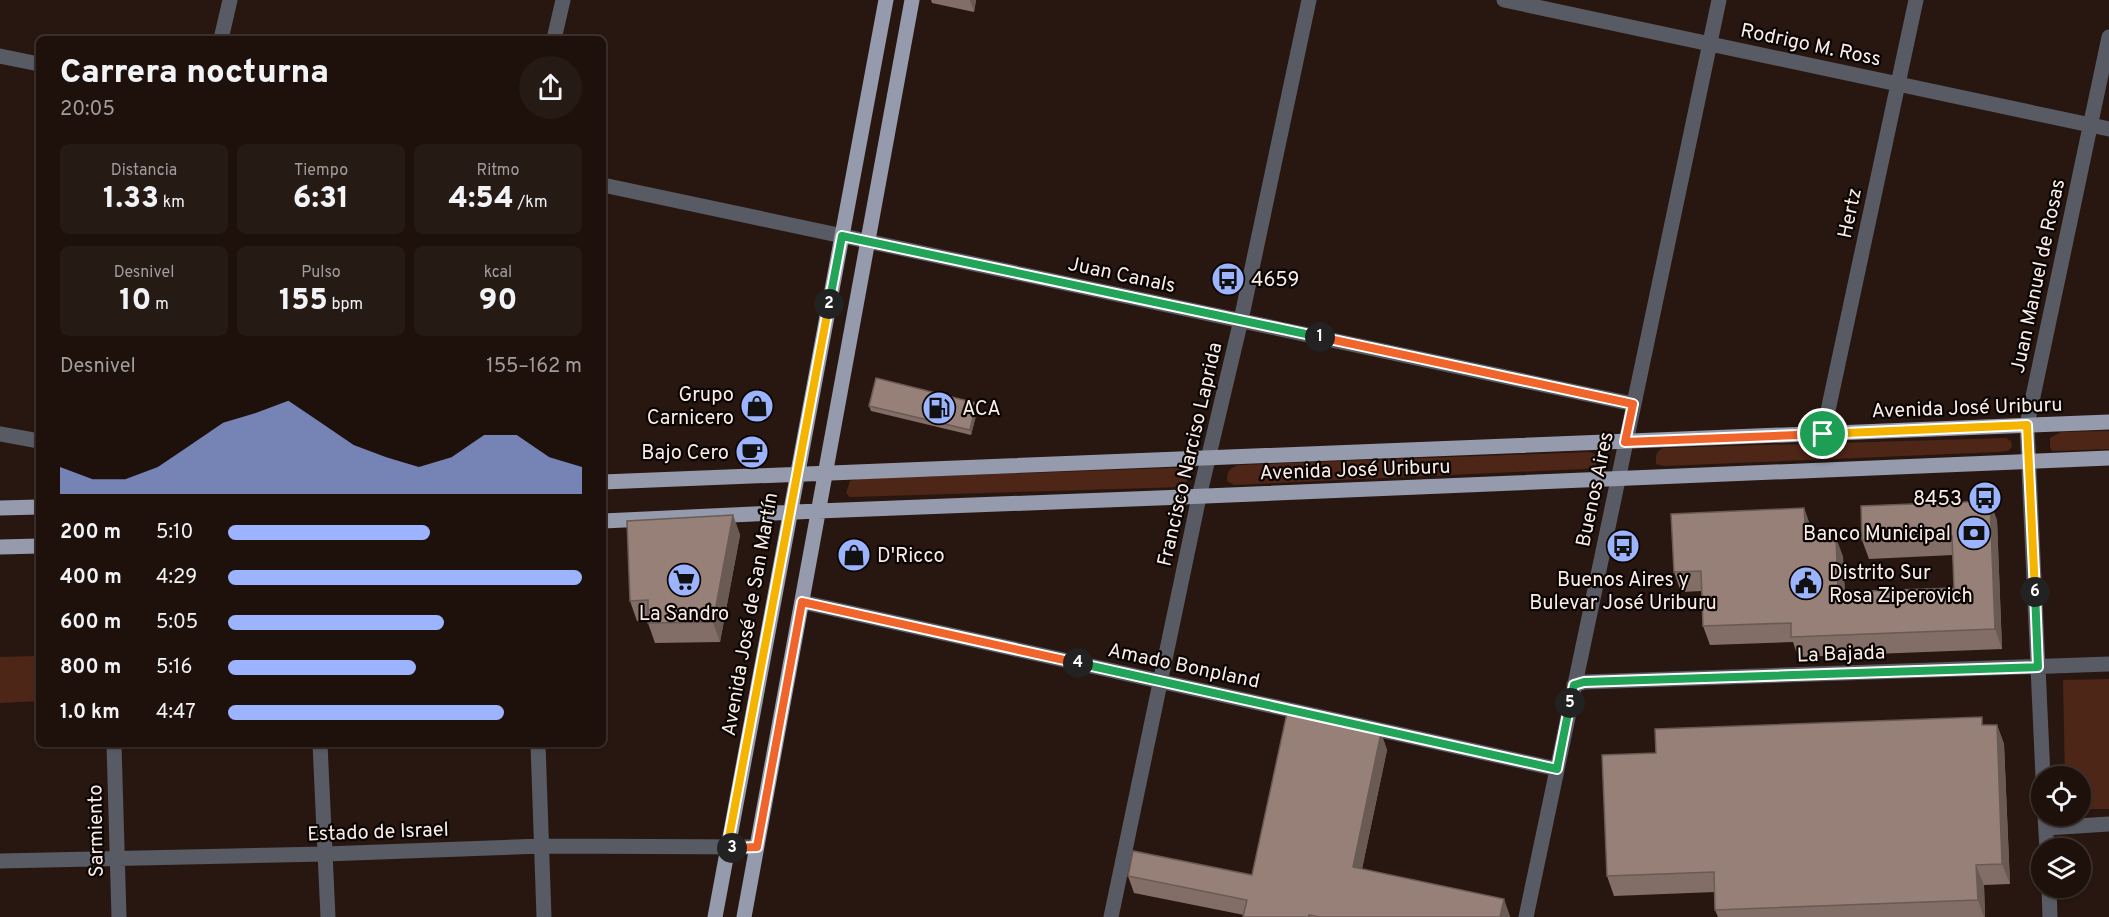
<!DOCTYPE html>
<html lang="es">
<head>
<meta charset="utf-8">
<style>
  :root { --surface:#1e110c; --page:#261a15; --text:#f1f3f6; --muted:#a19d9d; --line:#3c312d; --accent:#9cb4fd }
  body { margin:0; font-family:Overpass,sans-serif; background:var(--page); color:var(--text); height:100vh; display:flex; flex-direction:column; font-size:22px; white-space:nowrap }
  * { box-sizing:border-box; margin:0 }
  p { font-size:20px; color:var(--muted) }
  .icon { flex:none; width:33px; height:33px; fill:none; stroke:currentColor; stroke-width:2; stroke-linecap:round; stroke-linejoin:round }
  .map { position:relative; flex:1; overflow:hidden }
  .side { position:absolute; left:36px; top:36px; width:570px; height:711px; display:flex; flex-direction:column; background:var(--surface); border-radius:9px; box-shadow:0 2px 4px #0004,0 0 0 2px var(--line) }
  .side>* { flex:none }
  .fabs { position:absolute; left:2031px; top:766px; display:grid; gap:12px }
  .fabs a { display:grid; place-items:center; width:60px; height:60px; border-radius:50%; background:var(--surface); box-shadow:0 2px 4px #0004,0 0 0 2px var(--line); font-size:30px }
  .pin { position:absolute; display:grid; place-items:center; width:51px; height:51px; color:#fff; margin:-26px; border:3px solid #fff; border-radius:50%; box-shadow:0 2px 6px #0007 }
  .km { position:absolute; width:30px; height:30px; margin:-15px; border-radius:50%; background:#222; color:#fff; font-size:16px; line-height:30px; text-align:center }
  .round { display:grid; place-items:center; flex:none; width:63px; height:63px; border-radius:32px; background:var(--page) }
  .summary { display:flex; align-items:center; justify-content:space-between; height:102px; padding:0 24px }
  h1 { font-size:33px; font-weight:800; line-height:45px }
  .figures { display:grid; grid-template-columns:repeat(3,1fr); gap:9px; height:102px; padding:6px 24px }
  .figures div { display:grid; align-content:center; border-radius:9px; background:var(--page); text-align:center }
  .figures b { font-size:30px; font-weight:800 }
  .figures small { font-size:16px; font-weight:400 }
  .figures p { font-size:16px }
  .chart { height:168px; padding:12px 24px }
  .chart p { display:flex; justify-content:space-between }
  .chart svg { width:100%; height:108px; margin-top:6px; fill:var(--accent); opacity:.7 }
  ul { padding:0 24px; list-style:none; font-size:20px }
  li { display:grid; grid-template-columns:96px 72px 1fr; align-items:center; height:45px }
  li i { height:15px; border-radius:8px; background:var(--accent) }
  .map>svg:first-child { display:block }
</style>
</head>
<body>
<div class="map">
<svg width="2109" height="917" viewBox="0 0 2109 917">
  <rect width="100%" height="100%" fill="#281710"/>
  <!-- green -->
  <path fill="#4e2617" d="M 2109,431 L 2109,449 L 2052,451 L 2050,447 L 2050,438 L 2061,432 Z
    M 2006,438 L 2011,441 L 2012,447 L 2008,451 L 1998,452 L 1664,466 L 1656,464 C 1656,456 1655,452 1663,448 Z
    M 1589,452 L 1597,455 L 1598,462 L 1593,468 L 1582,469 L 1234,485 L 1227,481 C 1227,471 1229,469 1238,465 Z
    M 1169,468 L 1187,468 L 1189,471 L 1186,484 L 1183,487 L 850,497 L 846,493 L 850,481 L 857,479 Z
    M 39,656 L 39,701 L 0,703 L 0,657 Z
    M 2109,679 L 2109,809 L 2081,809 L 2080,777 L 2065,777 L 2063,680 Z"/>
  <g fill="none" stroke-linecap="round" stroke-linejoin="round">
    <!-- minor -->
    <path stroke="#585b63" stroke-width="15" d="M 1504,0 L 2109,129
      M 221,39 L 230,0
      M 554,39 L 563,0
      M 0,56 L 39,64
      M 603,185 L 1633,404
      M 0,434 L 39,441
      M 1823,434 L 1916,0
      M 802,602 L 1557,769
      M 1574,685 L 1584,682 L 2109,664
      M 114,744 L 119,917
      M 320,744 L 328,917
      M 538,744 L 544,917
      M 2043,777 L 2027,425 L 2109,37
      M 2045,816 L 2047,849
      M 2046,828 L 2109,824
      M 0,861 L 325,854 L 542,846 L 757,847
      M 2049,888 L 2050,917
      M 1111,917 L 1199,497 L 1241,320 L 1309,0
      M 1526,917 L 1719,0"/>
    <!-- major -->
    <path stroke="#959bac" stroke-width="15" d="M 603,482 L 2109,422
      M 0,508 L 39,507
      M 603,521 L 818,511 L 1158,498 L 2109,458
      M 0,547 L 39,546
      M 715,917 L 886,0
      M 744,917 L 912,0"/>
  </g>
  <!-- wall -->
  <path fill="#826e67" d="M 931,0 L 976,0 L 974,12 L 932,3 Z
    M 869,406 L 978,408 L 971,435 L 871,411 Z
    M 1804,508 L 1811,528 L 1812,539 L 1836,538 L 1843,557 L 1845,592 L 1954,588 L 1953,555 L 1869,559 L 1862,540 L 1997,520 L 2002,649 L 1798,657 L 1793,642 L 1710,645 L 1703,626 L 1702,591 L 1681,592 L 1674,572 Z
    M 733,515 L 740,535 L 720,642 L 655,643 L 648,623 L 648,620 L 637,621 L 630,601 Z
    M 1985,725 L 1997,725 L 2004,744 L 2010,884 L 1984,885 L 1985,917 L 1718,917 L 1715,910 L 1715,892 L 1614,896 L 1607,876 L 1656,753 Z
    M 1381,733 L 1387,750 L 1362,869 L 1510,916 L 1510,917 L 1243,917 L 1244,915 L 1134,893 L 1128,876 L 1252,875 Z"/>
  <!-- shaded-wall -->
  <path fill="#6a5a54" d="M 970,0 L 976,0 L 974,12 L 970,1 Z
    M 976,403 L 978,408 L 971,435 L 970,430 Z
    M 1990,501 L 1997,520 L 2002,649 L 1995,629 Z
    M 1804,508 L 1811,528 L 1813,558 L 1806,539 Z
    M 733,515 L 740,535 L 720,642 L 713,622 Z
    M 1836,538 L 1843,557 L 1845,611 L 1838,592 Z
    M 1997,725 L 2004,744 L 2010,884 L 2002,864 Z
    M 1381,733 L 1387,750 L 1359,883 L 1353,867 Z
    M 1976,865 L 1984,885 L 1985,917 L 1984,917 L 1978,900 Z
    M 1504,899 L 1510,916 L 1510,917 L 1500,917 Z"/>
  <!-- building -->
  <path fill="#978078" stroke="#6a5a54" stroke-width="1.5" d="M 876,378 L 976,403 L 970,430 L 869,406 Z
    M 1990,501 L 1995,629 L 1791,637 L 1791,623 L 1703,626 L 1701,571 L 1674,572 L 1671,514 L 1804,508 L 1806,539 L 1836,538 L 1838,592 L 1954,588 L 1952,536 L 1862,540 L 1861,506 Z
    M 733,515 L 713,622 L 648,623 L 648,600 L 630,601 L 627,521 Z
    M 1287,713 L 1381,733 L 1353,867 L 1504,899 L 1500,917 L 1319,917 L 1309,915 L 1309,917 L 1243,917 L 1247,900 L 1128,876 L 1133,851 L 1252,875 Z
    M 1982,717 L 1982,725 L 1997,725 L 2002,864 L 1976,865 L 1978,900 L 1715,910 L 1714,872 L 1607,876 L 1602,755 L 1656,753 L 1655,729 Z"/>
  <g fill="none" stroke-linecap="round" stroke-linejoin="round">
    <!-- split-1 casing -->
    <g stroke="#fff" stroke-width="12">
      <path id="split-1" d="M 1320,337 L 1633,404 L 1625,442 L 1823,434"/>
    </g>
    <!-- split-2 casing -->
    <g stroke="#fff" stroke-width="12">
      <path id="split-2" d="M 829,304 L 842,236 L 1320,337"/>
    </g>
    <!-- split-3 casing -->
    <g stroke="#fff" stroke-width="12">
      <path id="split-3" d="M 732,848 L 727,848 L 829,304"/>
    </g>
    <!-- split-4 casing -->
    <g stroke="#fff" stroke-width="12">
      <path id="split-4" d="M 732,848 L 757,847 L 802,602 L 1078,663"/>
    </g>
    <!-- split-5 casing -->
    <g stroke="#fff" stroke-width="12">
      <path id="split-5" d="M 1078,663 L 1557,769 L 1570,703"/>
    </g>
    <!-- split-6 casing -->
    <g stroke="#fff" stroke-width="12">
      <path id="split-6" d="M 1570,703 L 1574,685 L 1584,682 L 2038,667 L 2035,592"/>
    </g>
    <!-- split-7 casing -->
    <g stroke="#fff" stroke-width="12">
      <path id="split-7" d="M 1823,434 L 2027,425 L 2035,592"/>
    </g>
    <!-- split-1 -->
    <use href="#split-1" stroke="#f0652b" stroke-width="8"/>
    <!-- split-2 -->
    <use href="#split-2" stroke="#22a559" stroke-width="8"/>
    <!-- split-3 -->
    <use href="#split-3" stroke="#f5b400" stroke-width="8"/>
    <!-- split-4 -->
    <use href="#split-4" stroke="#f0652b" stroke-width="8"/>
    <!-- split-5 -->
    <use href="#split-5" stroke="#22a559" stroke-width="8"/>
    <!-- split-6 -->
    <use href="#split-6" stroke="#22a559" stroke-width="8"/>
    <!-- split-7 -->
    <use href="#split-7" stroke="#f5b400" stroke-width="8"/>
  </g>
  <!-- icons -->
  <defs>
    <g id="bus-disc" transform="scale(1.725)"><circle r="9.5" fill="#9cb4fd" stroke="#0b0503"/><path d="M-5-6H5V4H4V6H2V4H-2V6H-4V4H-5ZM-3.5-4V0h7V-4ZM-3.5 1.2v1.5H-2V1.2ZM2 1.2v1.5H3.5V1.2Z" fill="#111"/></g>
    <g id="shop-disc" transform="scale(1.725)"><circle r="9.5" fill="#9cb4fd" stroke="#0b0503"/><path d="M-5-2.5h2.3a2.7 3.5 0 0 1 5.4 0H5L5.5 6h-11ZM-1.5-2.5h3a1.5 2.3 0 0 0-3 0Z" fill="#111"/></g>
    <g id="fuel-disc" transform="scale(1.725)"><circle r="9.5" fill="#9cb4fd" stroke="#0b0503"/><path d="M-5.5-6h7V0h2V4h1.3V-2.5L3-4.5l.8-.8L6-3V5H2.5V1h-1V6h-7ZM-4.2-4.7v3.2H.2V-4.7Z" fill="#111"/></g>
    <g id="cafe-disc" transform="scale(1.725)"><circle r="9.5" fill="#9cb4fd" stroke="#0b0503"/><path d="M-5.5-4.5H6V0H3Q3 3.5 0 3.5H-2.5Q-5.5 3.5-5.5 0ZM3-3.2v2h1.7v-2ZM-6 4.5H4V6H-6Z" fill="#111"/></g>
    <g id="bank-disc" transform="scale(1.725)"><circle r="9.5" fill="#9cb4fd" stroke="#0b0503"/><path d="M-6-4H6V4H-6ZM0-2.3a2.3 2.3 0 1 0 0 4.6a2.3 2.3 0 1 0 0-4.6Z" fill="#111"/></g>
    <g id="supermarket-disc" transform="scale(1.725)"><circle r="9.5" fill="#9cb4fd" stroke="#0b0503"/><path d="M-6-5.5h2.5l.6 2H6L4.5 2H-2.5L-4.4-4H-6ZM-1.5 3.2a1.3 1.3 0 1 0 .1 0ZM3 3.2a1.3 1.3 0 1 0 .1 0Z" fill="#111"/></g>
    <g id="civic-disc" transform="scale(1.725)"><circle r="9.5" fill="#9cb4fd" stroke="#0b0503"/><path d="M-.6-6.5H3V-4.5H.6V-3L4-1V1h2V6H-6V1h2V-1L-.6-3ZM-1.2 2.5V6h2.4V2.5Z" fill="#111"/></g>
  </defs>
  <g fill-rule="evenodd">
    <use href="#bus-disc" x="1228" y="279"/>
    <use href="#shop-disc" x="757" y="406"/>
    <use href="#fuel-disc" x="939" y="408"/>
    <use href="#cafe-disc" x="752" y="452"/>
    <use href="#bus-disc" x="1985" y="498"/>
    <use href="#bank-disc" x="1974" y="533"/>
    <use href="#bus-disc" x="1623" y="546"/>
    <use href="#shop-disc" x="854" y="555"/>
    <use href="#supermarket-disc" x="684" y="580"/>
    <use href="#civic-disc" x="1806" y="583"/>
  </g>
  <g text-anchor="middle" stroke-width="4.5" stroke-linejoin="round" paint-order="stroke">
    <!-- street labels -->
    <g font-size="20" fill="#faede8" stroke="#0b0503">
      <text transform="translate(1811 44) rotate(12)" y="7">Rodrigo M. Ross</text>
      <text transform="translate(1849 213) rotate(-78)" y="7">Hertz</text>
      <text transform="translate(1122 274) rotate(12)" y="7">Juan Canals</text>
      <text transform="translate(2037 276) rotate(-78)" y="7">Juan Manuel de Rosas</text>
      <text transform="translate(1967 407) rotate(-2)" y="7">Avenida José Uriburu</text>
      <text transform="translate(1189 454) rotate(-77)" y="7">Francisco Narciso Laprida</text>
      <text transform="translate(1355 469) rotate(-2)" y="7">Avenida José Uriburu</text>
      <text transform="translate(1594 489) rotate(-78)" y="7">Buenos Aires</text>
      <text transform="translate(749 614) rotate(-80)" y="7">Avenida José de San Martín</text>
      <text transform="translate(1841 653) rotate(-2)" y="7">La Bajada</text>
      <text transform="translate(1184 665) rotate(12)" y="7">Amado Bonpland</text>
      <text transform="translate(95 831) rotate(-91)" y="7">Sarmiento</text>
      <text transform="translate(378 831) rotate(-2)" y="7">Estado de Israel</text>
    </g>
    <!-- poi labels -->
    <g font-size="20" fill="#faede8" stroke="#0b0503" text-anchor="start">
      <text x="1251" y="286">4659</text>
      <text x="734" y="401" text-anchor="end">Grupo<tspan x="734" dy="23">Carnicero</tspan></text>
      <text x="962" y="415">ACA</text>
      <text x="729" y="459" text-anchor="end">Bajo Cero</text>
      <text x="1962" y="505" text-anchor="end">8453</text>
      <text x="1951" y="540" text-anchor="end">Banco Municipal</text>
      <text x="877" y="562">D'Ricco</text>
      <text x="1829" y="579">Distrito Sur<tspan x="1829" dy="23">Rosa Ziperovich</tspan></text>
      <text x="1623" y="586" text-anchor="middle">Buenos Aires y<tspan x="1623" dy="23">Bulevar José Uriburu</tspan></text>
      <text x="684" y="620" text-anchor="middle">La Sandro</text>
    </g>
  </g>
</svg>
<div class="fabs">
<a><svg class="icon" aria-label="locate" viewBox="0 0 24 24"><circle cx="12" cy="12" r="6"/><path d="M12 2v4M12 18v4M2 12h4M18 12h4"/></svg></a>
<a><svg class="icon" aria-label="layers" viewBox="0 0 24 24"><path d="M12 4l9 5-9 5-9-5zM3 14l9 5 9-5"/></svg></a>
</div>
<div class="pin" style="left:1823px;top:434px;background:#1e9e55"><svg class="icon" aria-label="arrive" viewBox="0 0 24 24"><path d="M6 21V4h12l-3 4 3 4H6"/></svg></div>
<b class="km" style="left:1320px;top:337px">1</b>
<b class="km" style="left:829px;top:304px">2</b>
<b class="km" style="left:732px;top:848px">3</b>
<b class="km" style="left:1078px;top:663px">4</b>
<b class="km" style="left:1570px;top:703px">5</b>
<b class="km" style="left:2035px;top:592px">6</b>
<section class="side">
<div class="summary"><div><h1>Carrera nocturna</h1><p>20:05</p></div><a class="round"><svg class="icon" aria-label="share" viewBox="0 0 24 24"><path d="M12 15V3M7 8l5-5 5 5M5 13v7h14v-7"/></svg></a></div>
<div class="figures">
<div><p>Distancia</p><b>1.33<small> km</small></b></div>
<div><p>Tiempo</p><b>6:31</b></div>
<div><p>Ritmo</p><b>4:54<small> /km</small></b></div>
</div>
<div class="figures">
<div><p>Desnivel</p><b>10<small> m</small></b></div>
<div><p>Pulso</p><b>155<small> bpm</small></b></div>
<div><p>kcal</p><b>90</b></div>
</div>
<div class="chart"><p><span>Desnivel</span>155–162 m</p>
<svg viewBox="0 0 160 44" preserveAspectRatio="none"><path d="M0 44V33L10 38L20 38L30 33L40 24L50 15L60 11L70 6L80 15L90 24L100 29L110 33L120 29L130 20L140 20L150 29L160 33V44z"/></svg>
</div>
<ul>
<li><b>200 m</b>5:10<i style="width:57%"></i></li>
<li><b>400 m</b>4:29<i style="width:100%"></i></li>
<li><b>600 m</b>5:05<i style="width:61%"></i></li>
<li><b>800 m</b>5:16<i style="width:53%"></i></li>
<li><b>1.0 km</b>4:47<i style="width:78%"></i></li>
</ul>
</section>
</div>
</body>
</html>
